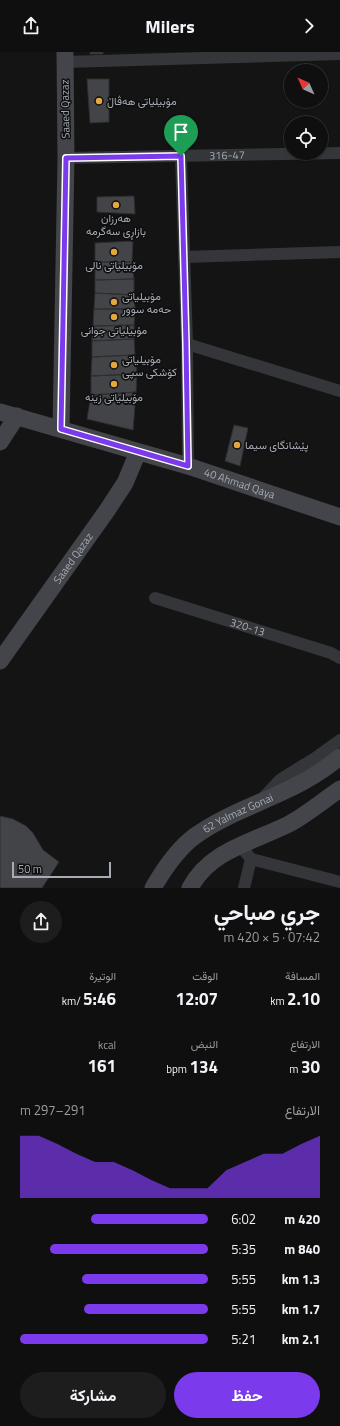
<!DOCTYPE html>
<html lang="ar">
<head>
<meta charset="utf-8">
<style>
  :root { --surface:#0f0f10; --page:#1d1d1e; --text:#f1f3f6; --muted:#9b9c9f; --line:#2f2f30; --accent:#7c3aed }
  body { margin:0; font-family:"Titillium Web",Vazirmatn,sans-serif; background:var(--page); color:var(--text); direction:rtl; height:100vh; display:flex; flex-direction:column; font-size:15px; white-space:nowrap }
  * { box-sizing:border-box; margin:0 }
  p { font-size:13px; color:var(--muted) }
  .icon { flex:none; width:22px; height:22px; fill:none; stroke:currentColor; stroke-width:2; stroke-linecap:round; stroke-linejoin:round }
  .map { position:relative; height:836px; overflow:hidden; direction:ltr }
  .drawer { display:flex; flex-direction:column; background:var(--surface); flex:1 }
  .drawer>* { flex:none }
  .needle { width:26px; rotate:315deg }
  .fabs { position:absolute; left:284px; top:12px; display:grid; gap:8px }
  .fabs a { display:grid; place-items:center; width:44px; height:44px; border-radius:50%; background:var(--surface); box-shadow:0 1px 3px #0004,0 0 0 1px var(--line); font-size:20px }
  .scale { position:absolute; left:12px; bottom:10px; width:99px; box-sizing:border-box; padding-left:4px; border:2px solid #a6abb4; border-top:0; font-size:11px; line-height:14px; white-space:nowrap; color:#a6abb4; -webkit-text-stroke:3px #0f0f10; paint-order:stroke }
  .pin { position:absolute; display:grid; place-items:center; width:34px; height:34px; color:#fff; margin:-41px -17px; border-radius:50% 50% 50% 0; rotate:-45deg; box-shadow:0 0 4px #0007 }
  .pin .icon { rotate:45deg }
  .round { display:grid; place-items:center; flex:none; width:42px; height:42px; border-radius:21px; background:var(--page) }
  .overview { display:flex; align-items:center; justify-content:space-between; height:68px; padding:0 20px }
  h1 { font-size:22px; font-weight:700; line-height:30px }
  .figures { display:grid; grid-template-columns:repeat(3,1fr); gap:6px; height:68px; padding:4px 20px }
  .figures div { display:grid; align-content:center }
  .figures b { font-size:17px; font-weight:700 }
  .figures small { font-size:11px; font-weight:400 }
  .figures p { font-size:11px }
  .chart { height:112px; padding:8px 20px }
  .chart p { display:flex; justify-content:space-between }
  .chart svg { width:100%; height:72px; margin-top:4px; fill:var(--accent); opacity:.7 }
  .cta { display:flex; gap:8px; margin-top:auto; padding:8px 20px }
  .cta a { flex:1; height:46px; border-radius:24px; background:var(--accent); color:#fff; font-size:16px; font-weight:700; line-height:46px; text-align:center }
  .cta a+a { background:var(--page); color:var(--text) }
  ul { padding:0 20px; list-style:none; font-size:13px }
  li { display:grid; grid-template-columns:64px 48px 1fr; align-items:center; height:30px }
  li i { height:10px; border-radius:5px; background:var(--accent) }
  header { display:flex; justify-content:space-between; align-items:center; height:52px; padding:0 20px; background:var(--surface); font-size:18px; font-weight:700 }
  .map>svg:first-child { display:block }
</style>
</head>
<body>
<header><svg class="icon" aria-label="forward" viewBox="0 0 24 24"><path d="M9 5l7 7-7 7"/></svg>Milers<svg class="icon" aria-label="share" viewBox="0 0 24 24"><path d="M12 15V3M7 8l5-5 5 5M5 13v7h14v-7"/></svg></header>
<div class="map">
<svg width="340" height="836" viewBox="0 0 340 836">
  <rect width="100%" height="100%" fill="#141415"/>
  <!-- building -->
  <path fill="#434448" stroke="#2e2e31" d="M 90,0 L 103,0 L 103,2 L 90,2 Z
    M 87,27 L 109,27 L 109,70 L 90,71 Z
    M 134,144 L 135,162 L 97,160 L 97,145 Z
    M 133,189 L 132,210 L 95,210 L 95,191 Z
    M 95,210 L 132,210 L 134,227 L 95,228 Z
    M 134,227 L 134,243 L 95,241 L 95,228 Z
    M 95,241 L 134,243 L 135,257 L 94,257 Z
    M 94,257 L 135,257 L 134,273 L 93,274 Z
    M 134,273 L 134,287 L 92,289 L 93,274 Z
    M 134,287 L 135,303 L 92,305 L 92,289 Z
    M 135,303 L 137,322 L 91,324 L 92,305 Z
    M 137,322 L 136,340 L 91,343 L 91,324 Z
    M 136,340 L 133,378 L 87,367 L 91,343 Z
    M 234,373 L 248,376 L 240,414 L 225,409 Z
    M 0,764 L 13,767 L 26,774 L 33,781 L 43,798 L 59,810 L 42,836 L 0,836 Z"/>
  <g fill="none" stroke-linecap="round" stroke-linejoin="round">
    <!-- street -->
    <g stroke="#35363a" stroke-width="12">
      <path d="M 65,10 L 340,2"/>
      <path d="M 181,104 L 187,292 L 188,414"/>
      <path id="s1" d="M 66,106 L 340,101"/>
      <path d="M 184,205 L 340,200"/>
      <path d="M 187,292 L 340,339"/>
      <path id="s2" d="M 155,546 L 331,601 L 340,606"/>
      <path d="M 262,747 L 281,727 L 315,706 L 340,688"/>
      <path d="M 240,793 L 251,807 L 340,830"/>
      <path d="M 244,836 L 251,807"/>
    </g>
    <!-- secondary -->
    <g stroke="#43454a" stroke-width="17">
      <path id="s3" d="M 0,360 L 188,414 L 340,465"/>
      <path d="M 61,377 L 66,106 L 65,0"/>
      <path d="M 0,390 L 17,364"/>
      <path id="s4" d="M 0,609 L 108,457 L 125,431 L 138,400"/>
      <path id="s5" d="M 153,836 C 164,817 177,797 195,784 C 224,763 259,752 291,736 C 308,728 325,717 340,705"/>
      <path d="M 190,836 C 210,798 253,790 289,772 C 306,763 324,748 340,737"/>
    </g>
  </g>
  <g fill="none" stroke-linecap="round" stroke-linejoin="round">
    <!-- route casing -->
    <g stroke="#fff" stroke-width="8">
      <path id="route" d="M 181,104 L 186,292 L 188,414 L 61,377 L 66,106 Z"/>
    </g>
    <!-- route -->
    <use href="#route" stroke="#7c3aed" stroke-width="5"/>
  </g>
  <!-- markers -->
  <g fill="#e4a73d" stroke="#0f0f10" stroke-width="1.5">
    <circle cx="99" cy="49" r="4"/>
    <circle cx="116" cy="153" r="4"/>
    <circle cx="114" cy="200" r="4"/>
    <circle cx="114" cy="250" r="4"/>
    <circle cx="114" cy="265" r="4"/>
    <circle cx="114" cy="313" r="4"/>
    <circle cx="114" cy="332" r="4"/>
    <circle cx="237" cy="393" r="4"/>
  </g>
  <g text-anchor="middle" stroke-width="3" stroke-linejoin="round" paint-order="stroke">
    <!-- poi labels -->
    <g font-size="11" fill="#a6abb4" stroke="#0f0f10" text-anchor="start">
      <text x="107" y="53">مۆبیلیاتی هەڤاڵ</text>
      <text x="116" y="170" text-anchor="middle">هەرزان<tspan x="116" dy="13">بازاڕی سەگرمە</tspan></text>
      <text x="114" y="217" text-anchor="middle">مۆبیلیاتی نالی</text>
      <text x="122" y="248">مۆبیلیاتی<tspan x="122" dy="13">حەمە سوور</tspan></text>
      <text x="114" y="282" text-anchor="middle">مۆبیلیاتی جوانی</text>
      <text x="122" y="311">مۆبیلیاتی<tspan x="122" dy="13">کۆشکی سپی</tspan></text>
      <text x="114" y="349" text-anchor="middle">مۆبیلیاتی زینە</text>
      <text x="245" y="397">پێشانگای سیما</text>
    </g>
    <!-- street labels -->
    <g font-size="11" fill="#a6abb4" stroke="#0f0f10">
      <text transform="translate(65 57) rotate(-91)" y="4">Saaed Qazaz</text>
      <text dy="4" stroke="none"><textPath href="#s1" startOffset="161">316-47</textPath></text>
      <text dy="4" stroke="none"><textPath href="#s3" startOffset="250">40 Ahmad Qaya</textPath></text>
      <text dy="4" stroke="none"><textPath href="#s4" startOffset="126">Saaed Qazaz</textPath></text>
      <text dy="4" stroke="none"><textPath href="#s2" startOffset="97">320-13</textPath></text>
      <text dy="4" stroke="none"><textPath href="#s5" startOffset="116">62 Yalmaz Gonai</textPath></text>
    </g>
  </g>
</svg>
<div class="fabs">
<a><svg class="needle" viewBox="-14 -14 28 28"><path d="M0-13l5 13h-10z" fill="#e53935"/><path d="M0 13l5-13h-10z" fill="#9b9c9f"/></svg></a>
<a><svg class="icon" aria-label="locate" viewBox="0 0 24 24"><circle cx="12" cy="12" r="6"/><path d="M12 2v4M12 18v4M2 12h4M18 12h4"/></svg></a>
</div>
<div class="scale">50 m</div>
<div class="pin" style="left:181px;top:104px;background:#1e9e55"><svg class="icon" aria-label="arrive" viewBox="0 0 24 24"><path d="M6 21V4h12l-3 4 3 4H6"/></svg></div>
</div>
<section class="drawer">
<div class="overview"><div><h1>جري صباحي</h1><p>07:42 · 5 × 420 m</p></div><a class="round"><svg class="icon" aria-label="share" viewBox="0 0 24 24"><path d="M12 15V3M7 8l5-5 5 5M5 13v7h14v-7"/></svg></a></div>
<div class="figures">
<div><p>المسافة</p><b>2.10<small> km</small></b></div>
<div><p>الوقت</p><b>12:07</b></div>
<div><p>الوتيرة</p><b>5:46<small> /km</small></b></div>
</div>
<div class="figures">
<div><p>الارتفاع</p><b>30<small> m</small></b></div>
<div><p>النبض</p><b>134<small> bpm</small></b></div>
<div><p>kcal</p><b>161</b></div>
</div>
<div class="chart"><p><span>الارتفاع</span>291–297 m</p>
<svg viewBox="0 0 160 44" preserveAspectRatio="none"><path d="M0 44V6L10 6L20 11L30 17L40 22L50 22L60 27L70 33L80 38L90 38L100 38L110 27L120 22L130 17L140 17L150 11L160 6V44z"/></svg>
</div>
<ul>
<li><b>420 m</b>6:02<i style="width:62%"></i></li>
<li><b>840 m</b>5:35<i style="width:84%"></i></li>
<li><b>1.3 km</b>5:55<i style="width:67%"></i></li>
<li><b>1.7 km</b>5:55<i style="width:66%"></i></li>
<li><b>2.1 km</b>5:21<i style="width:100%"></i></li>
</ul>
<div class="cta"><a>حفظ</a><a>مشاركة</a></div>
</section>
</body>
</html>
